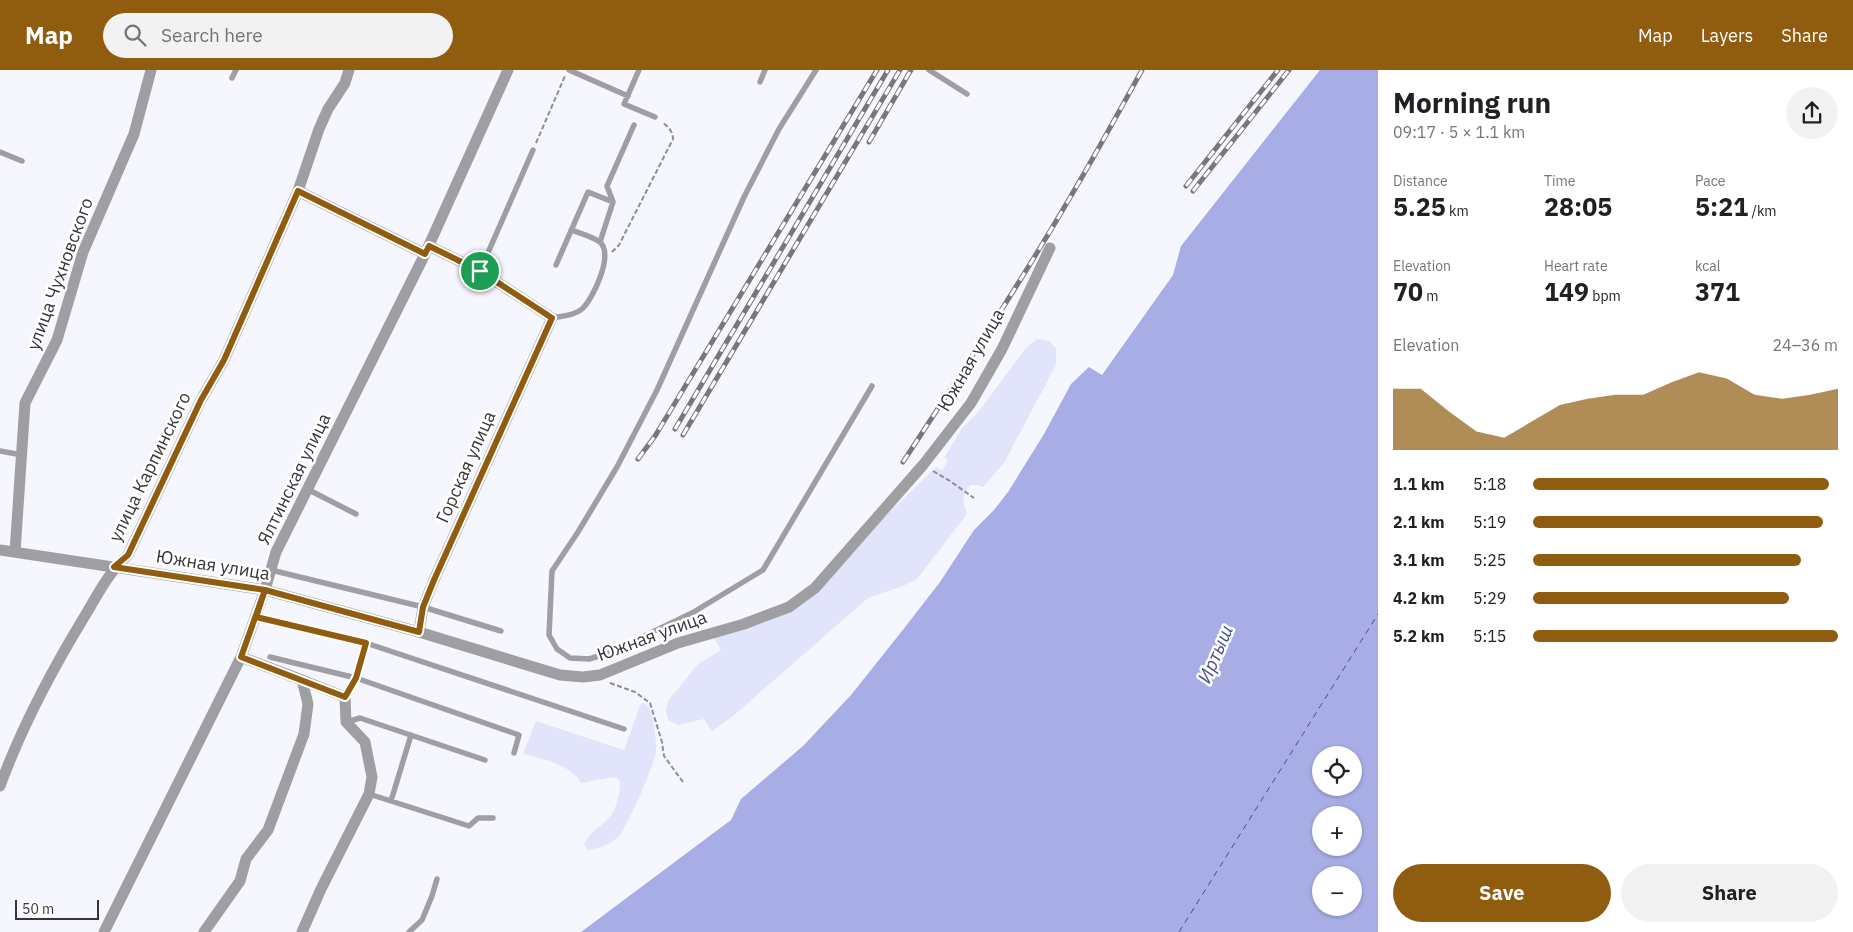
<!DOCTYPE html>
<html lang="en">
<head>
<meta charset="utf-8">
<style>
  :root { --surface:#fff; --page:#f2f2f2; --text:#202124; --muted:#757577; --accent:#905c0f }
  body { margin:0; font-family:"IBM Plex Sans",sans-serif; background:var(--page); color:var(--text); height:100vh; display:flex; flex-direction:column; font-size:19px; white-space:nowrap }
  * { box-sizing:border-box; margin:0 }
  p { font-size:16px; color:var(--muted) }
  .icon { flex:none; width:28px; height:28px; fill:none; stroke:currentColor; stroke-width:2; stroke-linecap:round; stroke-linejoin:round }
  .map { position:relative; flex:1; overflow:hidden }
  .side { display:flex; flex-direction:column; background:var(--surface); width:475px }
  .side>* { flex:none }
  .fabs { position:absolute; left:1312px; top:676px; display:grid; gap:10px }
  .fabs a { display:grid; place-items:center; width:50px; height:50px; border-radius:50%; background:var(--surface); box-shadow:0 1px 4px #0004; font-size:25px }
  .scale { position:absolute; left:15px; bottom:12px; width:84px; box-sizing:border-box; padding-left:5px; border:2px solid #36363a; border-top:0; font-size:14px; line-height:18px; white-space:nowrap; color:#36363a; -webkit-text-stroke:4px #fff; paint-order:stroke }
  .pin { position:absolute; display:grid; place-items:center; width:42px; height:42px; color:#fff; margin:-21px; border:2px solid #fff; border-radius:50%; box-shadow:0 1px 5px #0007 }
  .round { display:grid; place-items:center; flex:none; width:52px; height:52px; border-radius:26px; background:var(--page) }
  .head { display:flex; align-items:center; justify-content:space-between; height:85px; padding:0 15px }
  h1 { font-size:28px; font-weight:700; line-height:38px }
  .figures { display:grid; grid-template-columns:repeat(3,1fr); gap:8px; height:85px; padding:5px 15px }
  .figures div { display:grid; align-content:center }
  .figures b { font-size:25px; font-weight:700 }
  .figures small { font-size:14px; font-weight:400 }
  .figures p { font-size:14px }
  .chart { height:140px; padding:10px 15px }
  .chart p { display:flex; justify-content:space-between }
  .chart svg { width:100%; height:90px; margin-top:5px; fill:var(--accent); opacity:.7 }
  .button { display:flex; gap:10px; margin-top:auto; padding:10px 15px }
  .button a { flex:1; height:58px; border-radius:30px; background:var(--accent); color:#fff; font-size:20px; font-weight:700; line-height:58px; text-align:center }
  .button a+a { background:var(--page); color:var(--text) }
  ul { padding:0 15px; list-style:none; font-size:16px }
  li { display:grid; grid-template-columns:80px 60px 1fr; align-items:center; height:38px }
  li i { height:12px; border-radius:6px; background:var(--accent) }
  header { display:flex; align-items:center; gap:30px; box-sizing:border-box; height:70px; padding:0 25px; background:var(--accent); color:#fff }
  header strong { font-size:24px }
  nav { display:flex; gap:28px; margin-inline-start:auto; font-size:18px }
  .search { width:350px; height:45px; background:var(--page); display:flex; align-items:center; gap:12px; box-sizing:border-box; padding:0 18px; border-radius:28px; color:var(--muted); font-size:19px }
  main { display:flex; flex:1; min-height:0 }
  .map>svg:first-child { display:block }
</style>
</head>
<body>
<header>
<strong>Map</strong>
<div class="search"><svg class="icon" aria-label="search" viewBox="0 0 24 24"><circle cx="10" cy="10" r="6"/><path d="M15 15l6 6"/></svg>Search here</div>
<nav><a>Map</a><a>Layers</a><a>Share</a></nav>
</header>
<main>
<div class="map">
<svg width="1378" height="862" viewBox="0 0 1378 862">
  <rect width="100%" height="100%" fill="#f6f7fe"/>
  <!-- green -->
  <path fill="#e1e4fb" d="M 1037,269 L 1049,271 L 1056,278 L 1056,295 L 1004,393 L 983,417 L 978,415 L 970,415 C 962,428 962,430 967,444 L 917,509 L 903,516 L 868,528 L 733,646 L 712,661 L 704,649 L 678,655 L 668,650 L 666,641 L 668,631 L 698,594 L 721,580 L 714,568 L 795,537 L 866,465 L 936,397 L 942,401 L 948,390 L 944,388 L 962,358 L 979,341 L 1025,279 Z
    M 641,633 C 644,633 645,633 648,636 C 653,642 657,673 656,681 C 655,694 627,757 619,766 C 610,775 600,778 588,780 L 584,775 C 590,759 602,758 611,745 C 618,735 620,722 620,711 L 614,707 L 581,713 C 571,694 542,689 523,684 L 536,651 L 624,680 Z"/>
  <!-- water -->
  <path fill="#a8aee5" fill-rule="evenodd" d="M 1320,0 L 1378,0 L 1378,862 L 581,862 L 731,750 L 741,729 L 803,676 L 851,625 L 902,561 L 940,512 L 974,460 L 994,440 L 1008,422 L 1044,364 L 1071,314 L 1089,297 L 1102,305 L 1173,205 L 1181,176 ZM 1321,685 L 1354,685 L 1354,718 L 1321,718 ZM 1321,745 L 1354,745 L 1354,778 L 1321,778 ZM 1321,805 L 1354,805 L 1354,838 L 1321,838 Z"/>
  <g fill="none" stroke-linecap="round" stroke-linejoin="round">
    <!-- ferry -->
    <path stroke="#494b8f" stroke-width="1" stroke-dasharray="6 5" stroke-linecap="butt" d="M 1179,862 L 1378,544"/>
    <!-- path -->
    <path stroke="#8e8f94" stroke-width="2" stroke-dasharray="5 2.5" stroke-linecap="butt" d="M 536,73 L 565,6
      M 612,182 L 619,175 L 673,69 C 673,61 668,57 662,52
      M 933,401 L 950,411 L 974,428
      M 610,613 L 635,622 L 650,633 L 662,672 L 664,686 L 683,712"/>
    <!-- service -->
    <path stroke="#9f9fa3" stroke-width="5.5" d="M 569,0 L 628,26
      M 639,0 L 624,34 L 655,47
      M 816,0 L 779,59 L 744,127 L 657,320 L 617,397 L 578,462 L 552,501 L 549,565 L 557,579 L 570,588 L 589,589 L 609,583 L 692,543 L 763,500 L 872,316
      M 929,0 L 967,24
      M 232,8 L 236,0
      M 760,12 L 765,0
      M 0,82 L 22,91
      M 600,172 L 613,132 L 607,116 L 634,55
      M 556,195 L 588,122 L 613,132
      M 480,201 L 533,80
      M 552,248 C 561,246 574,246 582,239 C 593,229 614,185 600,172 C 593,167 580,163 571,160
      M 0,381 L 22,385
      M 307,419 L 356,444
      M 271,500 L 423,537 L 501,561
      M 256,547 L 366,573 L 624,659
      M 270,587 L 356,608 L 519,665 L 514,683
      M 345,627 L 356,608 L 366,573
      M 346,652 L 360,648 L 485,690
      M 369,724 L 469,756 L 478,748 L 493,748
      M 391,731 L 411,665
      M 409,862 L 422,850 L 432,826 L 437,809"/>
    <!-- minor -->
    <path stroke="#9f9fa3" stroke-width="11" d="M 298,121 L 425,184
      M 0,480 L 265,520 L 419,562 L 560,605 L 583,607 L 600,605 L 678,573 L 744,554 L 789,537 L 815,518 L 923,395 L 971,333 L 1002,279 L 1050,178
      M 15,482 L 25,333 L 57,270 L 83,182 L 134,64 L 151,0
      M 419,562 L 423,537 L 434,510 L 552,248 L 480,201 L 429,176
      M 0,716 C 22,656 53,598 86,544 C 99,522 109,502 128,485 L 201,330 L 224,290 L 298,121 L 319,59 L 328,39 L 345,13 L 349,0
      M 104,862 L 241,587 L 265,520 L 276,482 L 425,184 L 508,0
      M 204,862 L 240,811 L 246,789 L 268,760 L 304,664 L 308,634 L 302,610 L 241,587
      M 302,862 L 321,819 L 369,724 L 372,707 L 365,672 L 346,652 L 345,627 L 302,610"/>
    <!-- rail casing -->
    <g stroke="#77777c" stroke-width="5">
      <path id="rail" d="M 869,72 L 911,0
        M 1186,116 L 1278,0
        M 1193,121 L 1289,0
        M 675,359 L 888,0
        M 683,365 L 900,0
        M 638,389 L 655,366 L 877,0
        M 903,392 C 962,302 1021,212 1075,119 C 1098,80 1120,40 1142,0"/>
    </g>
    <!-- rail -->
    <use href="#rail" stroke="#fff" stroke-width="3" stroke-dasharray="9" stroke-linecap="butt"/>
  </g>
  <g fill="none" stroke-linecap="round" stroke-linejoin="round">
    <!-- route casing -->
    <g stroke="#fff" stroke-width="10">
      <path id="route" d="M 480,201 L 429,176 L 425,184 L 298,121 L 224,290 L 201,330 L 128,485 L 114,497 L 265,520 L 241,587 L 345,627 L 356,608 L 366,573 L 256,547 L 265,520 L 419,562 L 423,537 L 434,510 L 552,248 L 480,201"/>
    </g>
    <!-- route -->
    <use href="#route" stroke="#905c0f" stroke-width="6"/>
  </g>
  <g text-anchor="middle" stroke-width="5" stroke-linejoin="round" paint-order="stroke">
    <!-- street labels -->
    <g font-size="18" fill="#36363a" stroke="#fff">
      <text transform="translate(60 204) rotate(-70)" y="6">улица Чухновского</text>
      <text transform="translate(971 290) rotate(-60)" y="6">Южная улица</text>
      <text transform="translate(150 397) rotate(-64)" y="6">улица Карпинского</text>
      <text transform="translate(466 397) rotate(-66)" y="6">Горская улица</text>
      <text transform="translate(294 409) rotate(-64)" y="6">Ялтинская улица</text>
      <text transform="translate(213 495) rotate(9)" y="6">Южная улица</text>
      <text transform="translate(652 566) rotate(-20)" y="6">Южная улица</text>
    </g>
    <!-- water labels -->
    <g font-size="19" font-style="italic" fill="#494b8f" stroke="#fff">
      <text transform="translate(1215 584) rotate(-67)" y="7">Иртыш</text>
    </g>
  </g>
</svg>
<div class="fabs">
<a><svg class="icon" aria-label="locate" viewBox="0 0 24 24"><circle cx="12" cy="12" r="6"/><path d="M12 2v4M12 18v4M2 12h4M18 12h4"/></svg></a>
<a>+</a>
<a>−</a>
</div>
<div class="scale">50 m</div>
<div class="pin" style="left:480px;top:201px;background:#1e9e55"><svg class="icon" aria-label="arrive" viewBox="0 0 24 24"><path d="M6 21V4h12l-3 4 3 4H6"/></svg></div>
</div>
<section class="side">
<div class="head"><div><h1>Morning run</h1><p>09:17 · 5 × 1.1 km</p></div><a class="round"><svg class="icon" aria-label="share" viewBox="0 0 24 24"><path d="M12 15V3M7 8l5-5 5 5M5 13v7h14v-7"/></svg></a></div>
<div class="figures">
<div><p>Distance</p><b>5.25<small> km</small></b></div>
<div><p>Time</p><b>28:05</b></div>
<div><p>Pace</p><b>5:21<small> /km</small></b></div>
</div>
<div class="figures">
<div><p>Elevation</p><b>70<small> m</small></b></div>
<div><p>Heart rate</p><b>149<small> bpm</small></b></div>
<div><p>kcal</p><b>371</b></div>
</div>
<div class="chart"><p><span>Elevation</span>24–36 m</p>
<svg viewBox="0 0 160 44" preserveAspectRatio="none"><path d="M0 44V14L10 14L20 25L30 35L40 38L50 30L60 22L70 19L80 17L90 17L100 11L110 6L120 9L130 17L140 19L150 17L160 14V44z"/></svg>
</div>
<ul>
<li><b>1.1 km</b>5:18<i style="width:97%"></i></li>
<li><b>2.1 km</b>5:19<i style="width:95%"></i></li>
<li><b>3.1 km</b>5:25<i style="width:88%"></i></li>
<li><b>4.2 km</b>5:29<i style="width:84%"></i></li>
<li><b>5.2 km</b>5:15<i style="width:100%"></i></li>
</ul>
<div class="button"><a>Save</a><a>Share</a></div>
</section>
</main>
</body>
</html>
